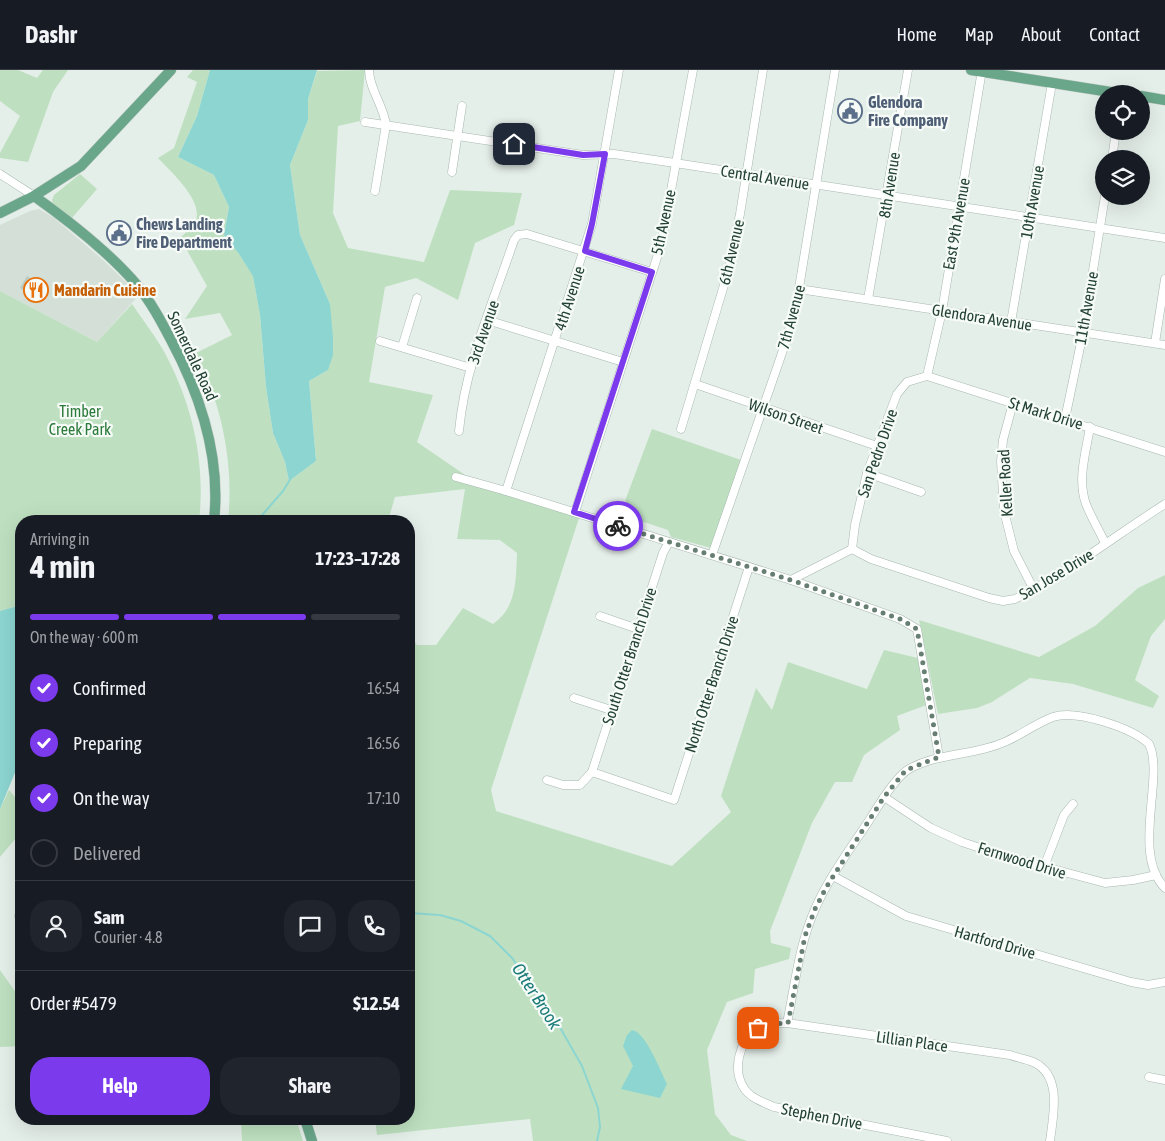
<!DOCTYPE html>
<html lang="en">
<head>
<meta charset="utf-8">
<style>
	body { margin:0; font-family:"Asap Condensed",sans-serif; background:#20242c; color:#f1f3f6; height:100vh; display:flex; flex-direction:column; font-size:19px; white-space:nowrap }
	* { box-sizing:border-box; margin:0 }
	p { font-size:16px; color:#9ea1a6 }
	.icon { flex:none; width:28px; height:28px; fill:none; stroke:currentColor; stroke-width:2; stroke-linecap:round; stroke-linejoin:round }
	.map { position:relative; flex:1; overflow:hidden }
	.details { position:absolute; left:15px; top:445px; width:400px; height:610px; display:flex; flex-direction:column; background:#171b24; border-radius:20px; box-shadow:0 5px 20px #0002 }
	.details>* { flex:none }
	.buttons { position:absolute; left:1095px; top:15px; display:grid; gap:10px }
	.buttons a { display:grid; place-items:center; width:55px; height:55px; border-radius:50%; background:#171b24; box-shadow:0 5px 20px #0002; font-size:25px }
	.pin { position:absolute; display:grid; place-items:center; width:42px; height:42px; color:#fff; margin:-21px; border-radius:10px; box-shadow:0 2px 8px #0006 }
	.courier { position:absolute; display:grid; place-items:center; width:50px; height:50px; margin:-25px; border:4px solid #7c3aed; border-radius:50%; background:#fff; color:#222; box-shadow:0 1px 6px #0007 }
	.overview em { font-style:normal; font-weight:700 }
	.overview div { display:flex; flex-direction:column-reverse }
	.overview { display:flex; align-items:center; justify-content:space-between; height:85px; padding:0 15px }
	h1 { font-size:32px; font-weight:700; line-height:38px }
	.bar { display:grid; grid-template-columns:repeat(4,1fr); gap:8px 5px; align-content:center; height:60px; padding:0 15px }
	.bar i { height:6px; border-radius:4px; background:#363941 }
	.bar .selected { background:#7c3aed }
	.bar p { grid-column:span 4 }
	.line { display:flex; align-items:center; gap:12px; padding:0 15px; border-top:1px solid #363941 }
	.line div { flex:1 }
	.round { display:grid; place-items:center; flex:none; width:52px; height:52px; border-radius:20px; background:#20242c }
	ol { padding:0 15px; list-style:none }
	li { display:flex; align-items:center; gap:15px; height:55px }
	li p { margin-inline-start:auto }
	li .icon { padding:5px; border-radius:50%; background:#7c3aed; color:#fff; stroke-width:4 }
	li:last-child { color:#9ea1a6 }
	li i { width:28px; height:28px; border:2px solid #363941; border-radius:50% }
	.button { display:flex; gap:10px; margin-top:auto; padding:10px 15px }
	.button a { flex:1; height:58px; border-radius:20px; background:#7c3aed; color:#fff; font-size:20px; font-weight:700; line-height:58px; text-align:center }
	.button a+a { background:#20242c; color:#f1f3f6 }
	header { display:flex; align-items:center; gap:30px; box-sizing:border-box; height:70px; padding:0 25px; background:#171b24; border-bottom:1px solid #363941 }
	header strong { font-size:24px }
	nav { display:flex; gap:28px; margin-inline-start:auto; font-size:18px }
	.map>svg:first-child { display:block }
</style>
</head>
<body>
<header>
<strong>Dashr</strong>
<nav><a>Home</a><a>Map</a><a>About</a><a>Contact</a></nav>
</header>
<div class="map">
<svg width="1165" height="1071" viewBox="0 0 1165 1071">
	<rect width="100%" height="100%" fill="#e5efe9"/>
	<polygon fill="#d3dfd7" points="39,139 54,148 103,190 129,215 138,226 97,272 0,221 0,155 30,141"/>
	<g fill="#bee0c0">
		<polygon points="0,0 18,0 37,8 43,0 68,0 53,22 28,92 0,88 0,83 20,46 0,31"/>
		<path d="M193 0H210L197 46 178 87 214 105 229 137 224 165 239 184 253 205 260 245 266 317 273 363 285 392 289 411 316 391 309 311 328 300 330 234 300 165 290 95 308 50V29L317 1 365 0 360 51 338 56 333 143 348 178 424 192 450 120 522 123 514 155 475 173 458 230 416 208 385 217 369 312 433 325 417 372 471 409 581 442 491 720 496 741 672 796 731 742 721 726 756 618 772 640 788 592 867 619 884 580 922 589 929 634 897 646 900 660 864 685 852 712H835L812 753 770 861 771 873 791 878 789 889 755 899 753 923 727 932 707 980 715 1044 731 1065 747 1071H533L530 1049 377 1065 375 1049H409V565L417 575H436L463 538 493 554C517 538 516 508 517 483L500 470 457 469 465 419 395 427 388 451H228C234 393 222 336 196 283L232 265 220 243 185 249 207 216 180 168C185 163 193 157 196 150 203 130 170 101 158 88L174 78 197 12 187 7Z"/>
		<polygon points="80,104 97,119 71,149 53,135 52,130 54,125"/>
		<path d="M0 221 97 272 132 234C142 249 153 263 162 278 192 331 206 392 199 451H21V535L0 541Z"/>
		<polygon points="652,359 741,390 711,478 671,467 668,460 626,446 630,435 625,431"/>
		<polygon points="1165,505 1165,549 1151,566 1135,610 1159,626 1153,638 1073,614 1030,608 992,632 977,638 938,644 919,550 1039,587 1095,556 1138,518"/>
		<polygon points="9,720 21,734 21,762 0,787 0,739"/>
		<polygon points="0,900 21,930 21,976 0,977"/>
		<polygon points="242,1049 296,1049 303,1071 242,1071 241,1051"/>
	</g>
	<g fill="#8cd5d1">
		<polygon points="210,0 317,0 308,29 308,50 290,95 300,165 330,234 333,268 333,285 328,300 309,311 316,391 289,411 285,392 273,363 266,317 260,245 253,206 239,184 224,165 229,137 214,105 178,87 197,46"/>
		<polygon points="21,535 21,688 0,739 0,541"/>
		<path d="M632 960C645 961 661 1002 667 1014L660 1028 621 1019 633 996 623 976 627 965Z"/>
	</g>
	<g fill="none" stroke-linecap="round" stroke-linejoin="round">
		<g stroke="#8cd5d1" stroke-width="2">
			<polyline points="257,451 283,421 291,408"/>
			<polyline points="18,537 21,531"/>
			<polyline points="409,843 440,845 461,851 490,866 513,889 529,917 550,942 562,961 582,996 598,1038 600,1057 597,1071"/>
		</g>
	</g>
	<polygon fill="#bacac1" points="27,206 46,218 38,230 20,218"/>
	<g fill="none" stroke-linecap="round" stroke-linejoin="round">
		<defs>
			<g id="minor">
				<path d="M369 0C369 19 384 36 386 55L375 121"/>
				<polyline points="365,52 583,85 614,84 675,93 1165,168"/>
				<polyline points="1112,89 1116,61"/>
				<polyline points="452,102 462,36"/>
				<polyline points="0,104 34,126"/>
				<polyline points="799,219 1165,275"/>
				<polyline points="868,229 908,0"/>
				<polyline points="487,250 623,292"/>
				<polyline points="1011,252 1052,13"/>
				<polyline points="380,271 471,298"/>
				<polyline points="1155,273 1165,209"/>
				<polyline points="402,277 417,228"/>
				<polyline points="927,306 942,241 982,0"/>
				<polyline points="927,306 1165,382"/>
				<polyline points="695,314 877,376"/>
				<polyline points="1013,333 1003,370 1001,391 1004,441 1014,481 1034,520"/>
				<polyline points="1065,349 1083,263 1105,126"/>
				<path d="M1090 357C1086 382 1077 409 1086 434 1091 447 1099 460 1105 473"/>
				<polyline points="681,359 727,205 740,144 763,0"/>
				<path d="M459 361C465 295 493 233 514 170L518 165 527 164 652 202"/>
				<polyline points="867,403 921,422"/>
				<polyline points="456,407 506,421 791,510 852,479"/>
				<polyline points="506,421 592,154 619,0"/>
				<polyline points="575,442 661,175 693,0"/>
				<path d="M852 479 871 489 989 528 1003 531 1015 529C1068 503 1115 466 1165 434"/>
				<polyline points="852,479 855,455 867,403 897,324 907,312 927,306"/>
				<polyline points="712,485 782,283 796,236 835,0"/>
				<polyline points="791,510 900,549 917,559 939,687"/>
				<polyline points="600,546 638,559"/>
				<polyline points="574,628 611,640"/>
				<polyline points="592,702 674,730 749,497"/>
				<polyline points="547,710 563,715 580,715 592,702 663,483 669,472"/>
				<polyline points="884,727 931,758 962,772 1001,785 1105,813 1133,810 1156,805"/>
				<polyline points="1044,797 1064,745 1073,734"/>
				<polyline points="833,806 906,846 1131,912 1148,915 1165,912"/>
				<polyline points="21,836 19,846 21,854"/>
				<path d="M787 953C795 915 799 875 815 839 829 807 851 778 870 749 878 736 896 706 909 699 940 682 975 686 1007 671 1022 664 1037 653 1053 647 1076 639 1132 658 1149 674 1165 706 1131 784 1165 818"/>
				<polyline points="1149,1007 1165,1010"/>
				<path d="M947 1071 774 1037C763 1032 750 1028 744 1018 732 1000 739 971 757 959 766 953 777 953 787 953L1010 985C1018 988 1026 989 1033 992 1063 1005 1053 1046 1050 1071"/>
			</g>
			<g id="major">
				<polyline points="971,0 1123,24"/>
				<polyline points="1141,26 1165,30"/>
				<path d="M34 126C69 151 109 182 137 215 151 232 161 251 171 270 201 326 221 387 214 451"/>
				<polyline points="0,143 34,126 81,96 171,0"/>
				<polyline points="305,1049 312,1071"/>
			</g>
		</defs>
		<use href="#minor" stroke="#a7b8af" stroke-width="9"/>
		<use href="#major" stroke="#c1cac6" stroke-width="11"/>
		<use href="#minor" stroke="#fff" stroke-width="8"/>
		<use href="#major" stroke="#69a68a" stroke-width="10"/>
	</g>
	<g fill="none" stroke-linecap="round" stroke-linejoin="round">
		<polyline stroke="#677f73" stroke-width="5" stroke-dasharray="0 9" points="618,456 791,510 900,549 917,559 939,687 906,700 884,727 827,816 815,839 805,866 788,953 771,954 758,958"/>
		<polyline stroke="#7c3aed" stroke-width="6" points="514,74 583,85 605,84 592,154 585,181 652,202 574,442 618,456"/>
	</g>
	<defs>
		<symbol id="civic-ring" viewBox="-11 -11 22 22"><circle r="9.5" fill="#f6fbf8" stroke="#5c6f8a" stroke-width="1.5"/><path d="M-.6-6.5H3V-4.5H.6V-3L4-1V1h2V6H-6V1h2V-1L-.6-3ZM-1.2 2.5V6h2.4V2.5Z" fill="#5c6f8a"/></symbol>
		<symbol id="restaurant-ring" viewBox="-11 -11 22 22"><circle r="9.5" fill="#f6fbf8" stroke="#e8710a" stroke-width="1.5"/><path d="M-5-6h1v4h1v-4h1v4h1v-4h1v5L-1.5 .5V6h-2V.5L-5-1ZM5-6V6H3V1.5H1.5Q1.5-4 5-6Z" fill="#e8710a"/></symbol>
	</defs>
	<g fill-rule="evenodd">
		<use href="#civic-ring" x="836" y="27" width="28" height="28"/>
		<use href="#civic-ring" x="105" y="149" width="28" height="28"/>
		<use href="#restaurant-ring" x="22" y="206" width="28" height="28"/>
	</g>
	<g text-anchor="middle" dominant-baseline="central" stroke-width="4.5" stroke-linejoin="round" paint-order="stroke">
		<g font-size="16" font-weight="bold" fill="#4e5e75" stroke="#f6fbf8" text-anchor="start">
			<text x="868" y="32">Glendora<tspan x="868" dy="18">Fire Company</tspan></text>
			<text x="136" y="154">Chews Landing<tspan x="136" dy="18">Fire Department</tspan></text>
		</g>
		<g font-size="16" fill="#234233" stroke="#f6fbf8">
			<text transform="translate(765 107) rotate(9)">Central Avenue</text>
			<text transform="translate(889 115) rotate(-81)">8th Avenue</text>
			<text transform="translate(1032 132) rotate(-80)">10th Avenue</text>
			<text transform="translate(663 152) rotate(-78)">5th Avenue</text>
			<text transform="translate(956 154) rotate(-80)">East 9th Avenue</text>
			<text transform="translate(731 182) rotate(-77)">6th Avenue</text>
			<text transform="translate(569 228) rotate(-72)">4th Avenue</text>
			<text transform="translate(1086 238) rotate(-80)">11th Avenue</text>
			<text transform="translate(791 247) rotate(-75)">7th Avenue</text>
			<text transform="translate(982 247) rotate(9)">Glendora Avenue</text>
			<text transform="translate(483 262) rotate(-71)">3rd Avenue</text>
			<text transform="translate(193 286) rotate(65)">Somerdale Road</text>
			<text transform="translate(1046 343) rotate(17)">St Mark Drive</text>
			<text transform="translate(786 346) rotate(19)">Wilson Street</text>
			<text transform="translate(877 383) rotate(-71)">San Pedro Drive</text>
			<text transform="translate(1005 413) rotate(-93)">Keller Road</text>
			<text transform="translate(1056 504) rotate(-31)">San Jose Drive</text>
			<text transform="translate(629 586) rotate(-72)">South Otter Branch Drive</text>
			<text transform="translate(711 614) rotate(-72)">North Otter Branch Drive</text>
			<text transform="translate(1022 790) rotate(17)">Fernwood Drive</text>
			<text transform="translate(995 872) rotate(16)">Hartford Drive</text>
			<text transform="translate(912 971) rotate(8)">Lillian Place</text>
			<text transform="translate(822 1046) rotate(11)">Stephen Drive</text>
		</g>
		<g font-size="16" font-weight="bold" fill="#c56008" stroke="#f6fbf8" text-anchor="start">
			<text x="54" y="220">Mandarin Cuisine</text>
		</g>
		<g font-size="16" fill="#2c7a3a" stroke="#f6fbf8">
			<text x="80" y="341">Timber<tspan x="80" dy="18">Creek Park</tspan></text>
		</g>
		<g font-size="18" font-style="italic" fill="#1a7b78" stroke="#f6fbf8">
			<text transform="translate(537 926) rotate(57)">Otter Brook</text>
		</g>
	</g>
</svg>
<div class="buttons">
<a><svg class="icon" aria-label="locate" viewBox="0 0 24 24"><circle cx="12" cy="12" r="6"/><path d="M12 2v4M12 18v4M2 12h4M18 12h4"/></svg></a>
<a><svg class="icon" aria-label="layers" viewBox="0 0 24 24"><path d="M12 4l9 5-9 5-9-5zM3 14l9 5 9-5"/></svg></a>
</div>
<div class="pin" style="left:758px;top:958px;background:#ea580c"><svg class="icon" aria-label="bag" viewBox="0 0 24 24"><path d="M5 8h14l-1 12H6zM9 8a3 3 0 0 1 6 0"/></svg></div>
<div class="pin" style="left:514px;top:74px;background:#1f2937"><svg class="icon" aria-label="home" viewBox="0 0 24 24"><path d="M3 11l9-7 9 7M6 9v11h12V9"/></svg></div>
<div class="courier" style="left:618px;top:456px"><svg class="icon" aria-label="bike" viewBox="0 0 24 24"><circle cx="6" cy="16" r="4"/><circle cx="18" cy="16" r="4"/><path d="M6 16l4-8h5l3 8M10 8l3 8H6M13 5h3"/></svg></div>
<section class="details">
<div class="overview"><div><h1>4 min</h1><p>Arriving in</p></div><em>17:23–17:28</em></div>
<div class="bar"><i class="selected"></i><i class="selected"></i><i class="selected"></i><i></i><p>On the way · 600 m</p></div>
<ol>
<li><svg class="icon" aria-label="check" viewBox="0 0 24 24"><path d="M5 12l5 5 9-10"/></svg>Confirmed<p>16:54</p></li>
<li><svg class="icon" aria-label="check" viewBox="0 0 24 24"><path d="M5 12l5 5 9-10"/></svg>Preparing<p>16:56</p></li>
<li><svg class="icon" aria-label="check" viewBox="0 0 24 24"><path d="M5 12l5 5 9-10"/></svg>On the way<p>17:10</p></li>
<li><i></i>Delivered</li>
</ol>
<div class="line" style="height:90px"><a class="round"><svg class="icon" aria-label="person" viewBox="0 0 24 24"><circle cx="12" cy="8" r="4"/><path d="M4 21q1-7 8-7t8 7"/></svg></a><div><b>Sam</b><p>Courier · 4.8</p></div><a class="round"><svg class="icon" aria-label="chat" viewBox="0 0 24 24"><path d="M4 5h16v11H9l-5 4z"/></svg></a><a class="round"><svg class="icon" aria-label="phone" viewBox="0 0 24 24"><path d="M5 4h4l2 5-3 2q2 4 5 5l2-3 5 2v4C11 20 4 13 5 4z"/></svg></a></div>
<div class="line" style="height:65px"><div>Order #5479</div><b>$12.54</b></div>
<div class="button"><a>Help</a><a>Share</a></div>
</section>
</div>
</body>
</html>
